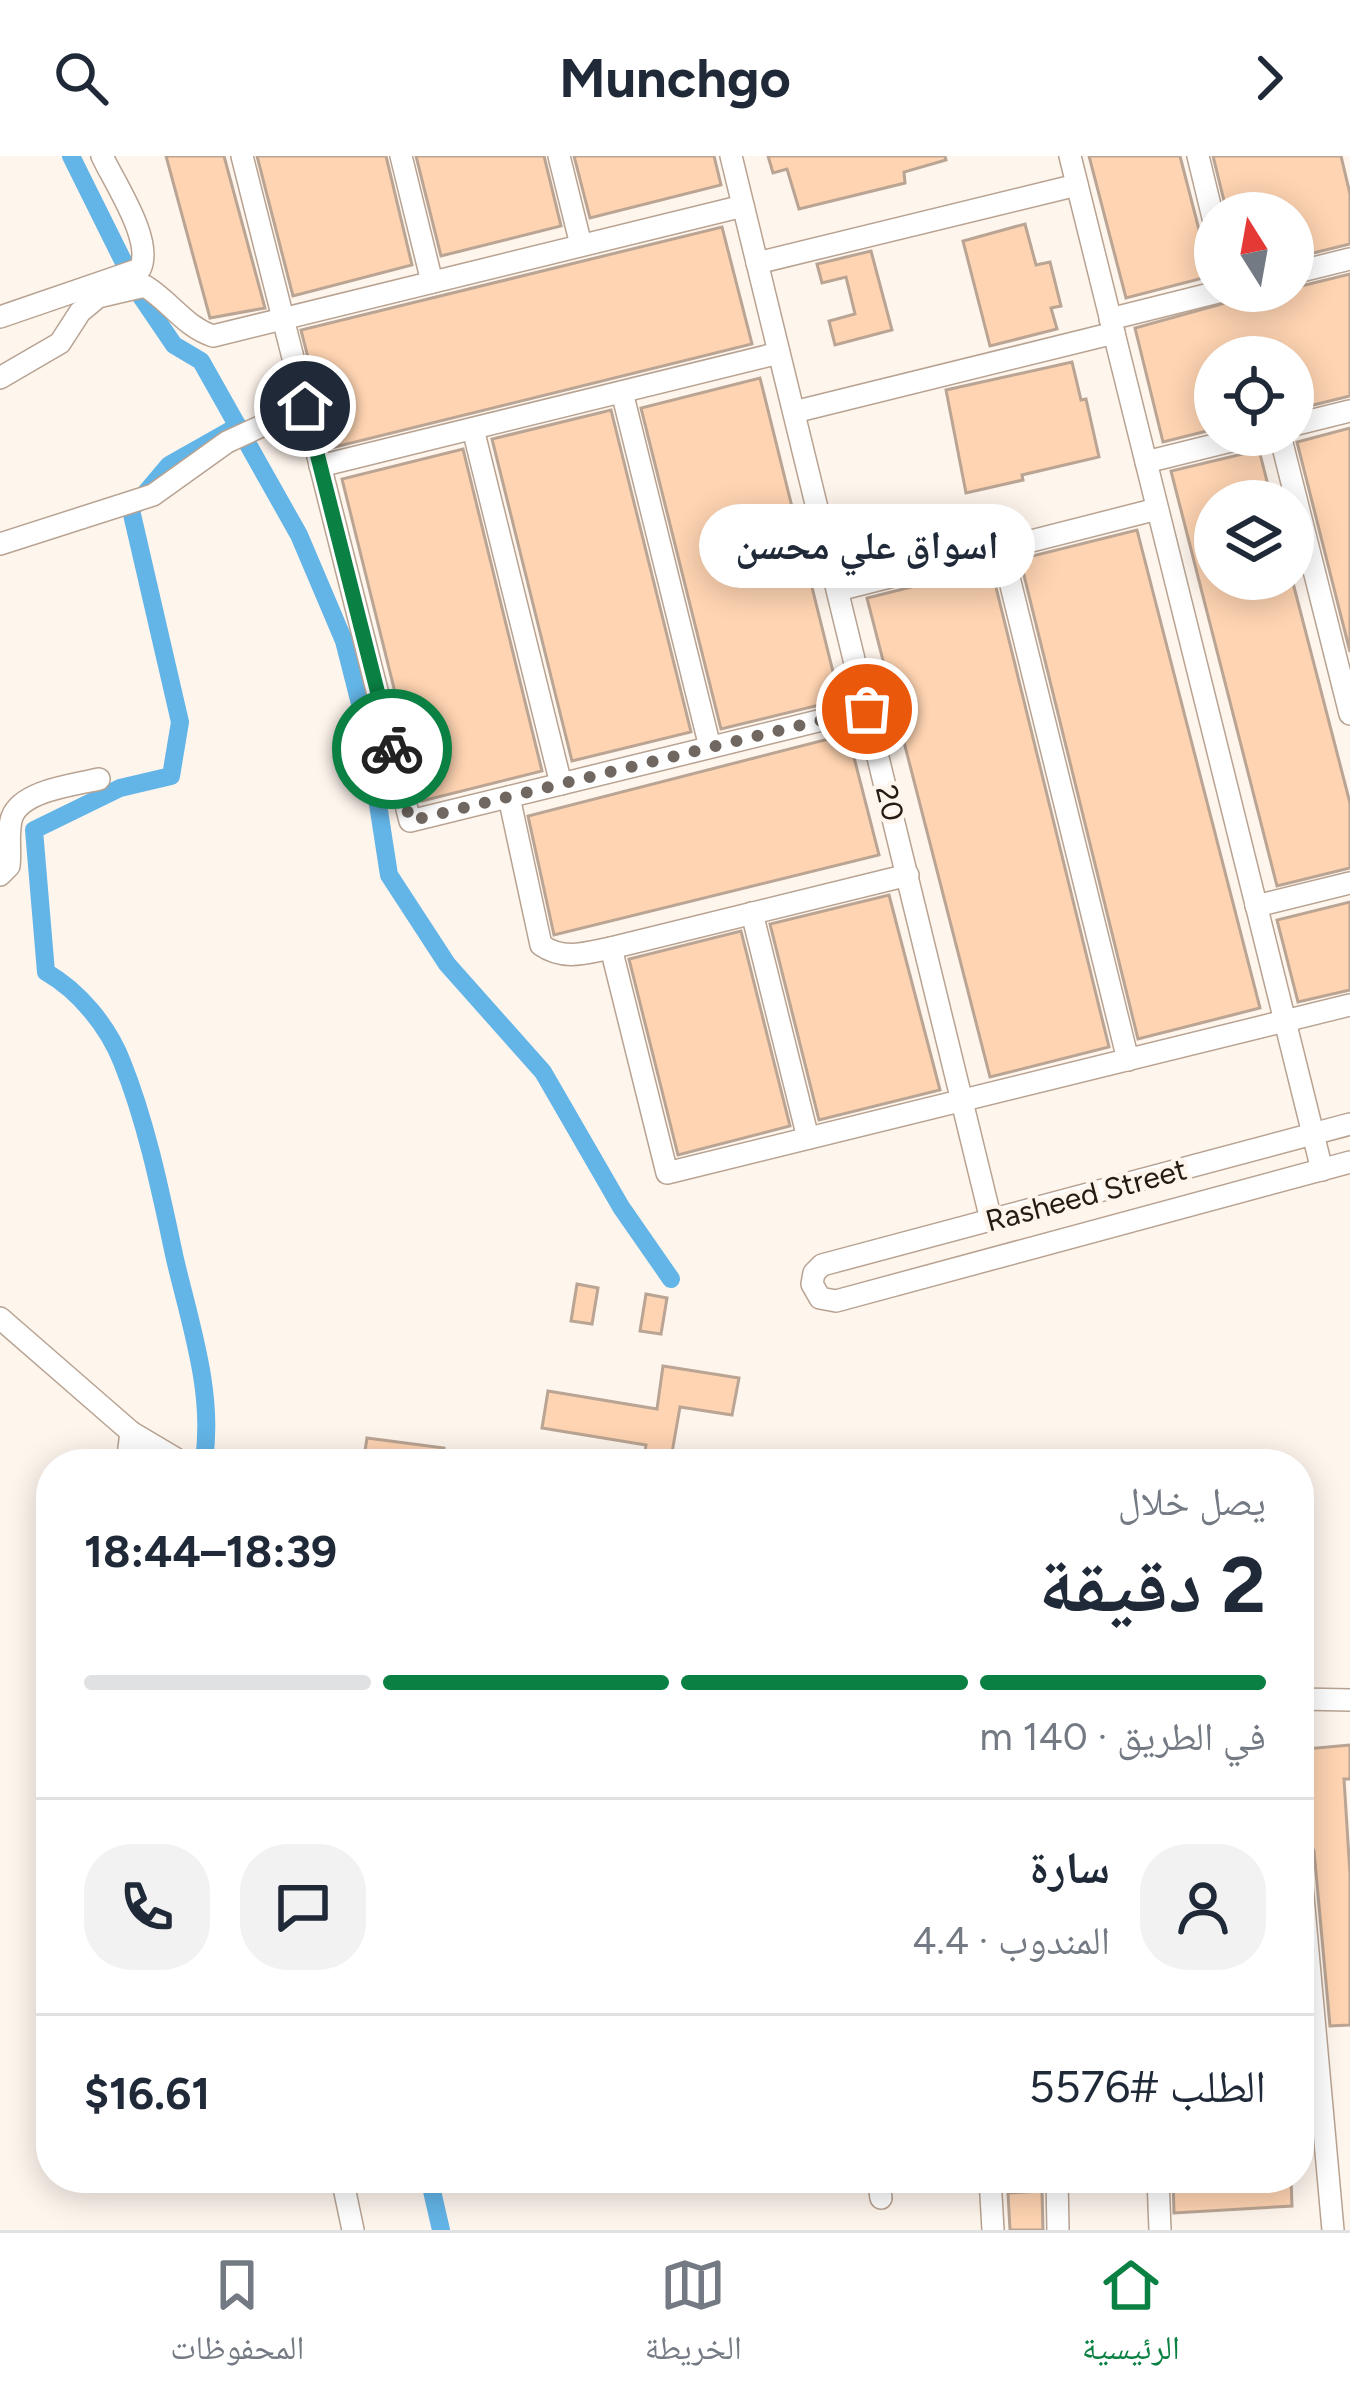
<!DOCTYPE html>
<html lang="ar">
<head>
<meta charset="utf-8">
<style>
	body { margin:0; font-family:Figtree,"Noto Naskh Arabic",sans-serif; background:#f2f2f3; color:#1f2937; direction:rtl; height:100vh; display:flex; flex-direction:column; font-size:45px; white-space:nowrap }
	* { box-sizing:border-box; margin:0 }
	p { font-size:39px; color:#747a83 }
	.icon { flex:none; width:66px; height:66px; fill:none; stroke:currentColor; stroke-width:2; stroke-linecap:round; stroke-linejoin:round }
	.map { position:relative; flex:1; overflow:hidden; direction:ltr }
	.panel { position:absolute; left:36px; top:1293px; width:1278px; height:744px; display:flex; flex-direction:column; background:#fff; border-radius:48px; box-shadow:0 6px 30px #0003; direction:rtl }
	.panel>* { flex:none }
	.needle { width:78px; rotate:349deg }
	.tools { position:absolute; left:1194px; top:36px; display:grid; gap:24px }
	.tools a { display:grid; place-items:center; width:120px; height:120px; border-radius:50%; background:#fff; box-shadow:0 6px 30px #0003; font-size:60px }
	.pin { position:absolute; display:grid; place-items:center; width:102px; height:102px; color:#fff; margin:-51px; border:6px solid #fff; border-radius:50%; box-shadow:0 3px 12px #0007 }
	.courier { position:absolute; display:grid; place-items:center; width:120px; height:120px; margin:-60px; border:9px solid #0b8043; border-radius:50%; background:#fff; color:#222; box-shadow:0 3px 15px #0007 }
	.bubble { position:absolute; height:84px; border-radius:42px; background:#fff; box-shadow:0 6px 30px #0003; font-size:39px; font-weight:700; line-height:84px; text-align:center; direction:rtl }
	.head em { font-style:normal; font-weight:700 }
	.head div { display:flex; flex-direction:column-reverse }
	.head { display:flex; align-items:center; justify-content:space-between; height:204px; padding:0 48px }
	h1 { font-size:78px; font-weight:700; line-height:90px }
	.bar { display:grid; grid-template-columns:repeat(4,1fr); gap:18px 12px; align-content:center; height:144px; padding:0 48px }
	.bar i { height:15px; border-radius:9px; background:#e0e1e3 }
	.bar .active { background:#0b8043 }
	.bar p { grid-column:span 4 }
	.line { display:flex; align-items:center; gap:30px; padding:0 48px; border-top:3px solid #e0e1e3 }
	.line div { flex:1 }
	.round { display:grid; place-items:center; flex:none; width:126px; height:126px; border-radius:48px; background:#f2f2f3 }
	header { display:flex; justify-content:space-between; align-items:center; height:156px; padding:0 48px; background:#fff; font-size:54px; font-weight:700 }
	.tabs { display:flex; justify-content:space-around; align-items:center; height:168px; border-top:3px solid #e0e1e3; background:#fff; font-size:33px; color:#747a83 }
	.tabs a { display:grid; justify-items:center; gap:6px }
	.tabs .active { color:#0b8043 }
	.map>svg:first-child { display:block }
</style>
</head>
<body>
<header><svg class="icon" aria-label="forward" viewBox="0 0 24 24"><path d="M9 5l7 7-7 7"/></svg>Munchgo<svg class="icon" aria-label="search" viewBox="0 0 24 24"><circle cx="10" cy="10" r="6"/><path d="M15 15l6 6"/></svg></header>
<div class="map">
<svg width="1350" height="2074" viewBox="0 0 1350 2074">
	<rect width="100%" height="100%" fill="#fef5ed"/>
	<g fill="none" stroke-linecap="round" stroke-linejoin="round">
		<g stroke="#63b4e7" stroke-width="18">
			<polyline points="71,0 140,139 174,189 201,205 299,379 344,485 366,571 389,719 447,808 543,916 621,1051 671,1123"/>
			<path d="M204 1303C214 1237 190 1167 175 1103 161 1038 147 968 122 906 108 870 79 835 46 816L34 674 120 632 171 620 180 566 131 354 169 309 238 270"/>
			<polyline points="429,2022 441,2074"/>
		</g>
	</g>
	<g fill="#fed4b2" stroke="#baa493" stroke-width="3">
		<polygon points="166,0 224,0 265,152 210,162"/>
		<polygon points="257,0 386,0 412,109 293,140"/>
		<polygon points="416,0 544,0 561,70 441,100"/>
		<polygon points="574,0 714,0 721,29 590,62"/>
		<polygon points="768,0 945,0 946,4 904,16 905,27 799,53 787,13 773,17"/>
		<polygon points="1089,0 1180,0 1211,120 1126,142"/>
		<polygon points="1213,0 1341,0 1350,38 1350,88 1293,102 1293,57 1227,57"/>
		<polygon points="1025,68 1036,109 1050,106 1061,150 1051,152 1057,173 990,190 963,85"/>
		<polygon points="722,71 752,188 331,292 301,174"/>
		<polygon points="871,95 892,174 835,189 829,165 855,158 846,121 822,127 817,108"/>
		<polygon points="1350,118 1350,240 1293,254 1293,201 1215,201 1215,273 1163,286 1135,172 1268,135 1293,135 1293,132"/>
		<polygon points="1072,206 1081,244 1086,243 1099,301 1022,319 1023,324 966,337 946,234"/>
		<polygon points="760,222 840,544 721,573 641,252"/>
		<polygon points="611,254 691,576 572,605 492,283"/>
		<polygon points="1350,272 1350,496 1297,286"/>
		<polygon points="463,293 542,615 422,645 342,323"/>
		<polygon points="1259,294 1272,345 1215,345 1215,423 1292,423 1350,647 1350,712 1277,730 1171,315"/>
		<polygon points="1137,374 1260,852 1138,883 1020,403"/>
		<polygon points="991,411 1109,891 990,921 867,442"/>
		<polygon points="848,578 879,699 554,779 528,660"/>
		<polygon points="889,739 940,934 819,964 770,768"/>
		<polygon points="1350,746 1350,834 1298,846 1277,764"/>
		<polygon points="741,775 790,970 678,999 629,803"/>
		<polygon points="577,1128 598,1132 592,1168 571,1165"/>
		<polygon points="646,1138 667,1142 661,1178 640,1175"/>
		<polygon points="663,1210 739,1222 732,1259 680,1251 670,1308 643,1308 646,1289 542,1272 548,1235 657,1253"/>
		<polygon points="367,1282 444,1292 442,1308 363,1308"/>
		<polygon points="1350,1589 1350,1623 1344,1623 1350,1718 1350,1869 1330,1870 1314,1695 1310,1686 1305,1593"/>
		<polygon points="1173,2022 1291,2022 1292,2050 1174,2057"/>
		<polygon points="1042,2035 1043,2074 1010,2074 1008,2037"/>
	</g>
	<g fill="none" stroke-linecap="round" stroke-linejoin="round">
		<defs>
			<g id="minor">
				<polyline points="242,0 410,665 867,553"/>
				<polyline points="401,0 432,126"/>
				<polyline points="559,0 581,89"/>
				<polyline points="731,0 991,1064"/>
				<polyline points="1070,0 1322,1014"/>
				<polyline points="1198,0 1215,70"/>
				<polyline points="757,107 1077,29"/>
				<polyline points="1293,117 1350,103"/>
				<path d="M0 161 140 113C154 85 115 28 102 0"/>
				<polyline points="1110,163 1222,135"/>
				<path d="M0 222 60 187 80 156 98 141 145 130C171 146 184 170 213 180L743 50"/>
				<polyline points="622,236 710,591"/>
				<polyline points="794,256 1114,177"/>
				<polyline points="1293,269 1350,255"/>
				<polyline points="473,273 561,628"/>
				<polyline points="1280,279 1350,558"/>
				<polyline points="1146,306 1255,279"/>
				<polyline points="320,310 779,197"/>
				<polyline points="0,388 153,339 227,286 305,250"/>
				<polyline points="1002,393 1128,904"/>
				<polyline points="838,434 1157,353"/>
				<path d="M509 641 541 789C564 805 586 797 611 792L908 719"/>
				<path d="M0 719 9 710C11 695 7 675 12 661 22 634 75 629 99 623"/>
				<polyline points="1256,750 1350,727"/>
				<polyline points="752,757 808,982"/>
				<polyline points="611,792 667,1017 1350,849"/>
				<polyline points="1350,968 822,1109 814,1117 812,1128 820,1142 836,1145 1350,1006"/>
				<polyline points="0,1162 131,1276 185,1308"/>
				<polyline points="127,1308 131,1276"/>
				<polyline points="1299,1543 1350,1544"/>
				<polyline points="1299,1696 1333,2074"/>
				<polyline points="342,2022 353,2074"/>
				<polyline points="878,2022 881,2042"/>
				<polyline points="990,2022 993,2074"/>
				<polyline points="1057,2022 1058,2074"/>
				<polyline points="1158,2022 1160,2074"/>
			</g>
		</defs>
		<use href="#minor" stroke="#b8a392" stroke-width="24"/>
		<use href="#minor" stroke="#fff" stroke-width="21"/>
	</g>
	<g fill="none" stroke-linecap="round" stroke-linejoin="round">
		<polyline stroke="#706760" stroke-width="12" stroke-dasharray="0 21.6" points="392,593 410,665 867,553"/>
		<polyline stroke="#0b8043" stroke-width="15" points="305,250 392,593"/>
	</g>
	<g text-anchor="middle" dominant-baseline="central" stroke-width="9" stroke-linejoin="round" paint-order="stroke">
		<g font-size="30" fill="#231b14" stroke="#fef5ed">
			<text transform="translate(890 647) rotate(76)">20</text>
			<text transform="translate(1086 1039) rotate(-15)">Rasheed Street</text>
		</g>
	</g>
</svg>
<div class="tools">
<a><svg class="needle" viewBox="-14 -14 28 28"><path d="M0-13l5 13h-10z" fill="#e53935"/><path d="M0 13l5-13h-10z" fill="#747a83"/></svg></a>
<a><svg class="icon" aria-label="locate" viewBox="0 0 24 24"><circle cx="12" cy="12" r="6"/><path d="M12 2v4M12 18v4M2 12h4M18 12h4"/></svg></a>
<a><svg class="icon" aria-label="layers" viewBox="0 0 24 24"><path d="M12 4l9 5-9 5-9-5zM3 14l9 5 9-5"/></svg></a>
</div>
<div class="pin" style="left:867px;top:553px;background:#ea580c"><svg class="icon" aria-label="bag" viewBox="0 0 24 24"><path d="M5 8h14l-1 12H6zM9 8a3 3 0 0 1 6 0"/></svg></div>
<div class="pin" style="left:305px;top:250px;background:#1f2937"><svg class="icon" aria-label="home" viewBox="0 0 24 24"><path d="M3 11l9-7 9 7M6 9v11h12V9"/></svg></div>
<div class="courier" style="left:392px;top:593px"><svg class="icon" aria-label="bike" viewBox="0 0 24 24"><circle cx="6" cy="16" r="4"/><circle cx="18" cy="16" r="4"/><path d="M6 16l4-8h5l3 8M10 8l3 8H6M13 5h3"/></svg></div>
<div class="bubble" style="left:699px;top:348px;width:336px">اسواق علي محسن</div>
<section class="panel">
<div class="head"><div><h1>2 دقيقة</h1><p>يصل خلال</p></div><em>18:39–18:44</em></div>
<div class="bar"><i class="active"></i><i class="active"></i><i class="active"></i><i></i><p>في الطريق · 140 m</p></div>
<div class="line" style="height:216px"><a class="round"><svg class="icon" aria-label="person" viewBox="0 0 24 24"><circle cx="12" cy="8" r="4"/><path d="M4 21q1-7 8-7t8 7"/></svg></a><div><b>سارة</b><p>المندوب · 4.4</p></div><a class="round"><svg class="icon" aria-label="chat" viewBox="0 0 24 24"><path d="M4 5h16v11H9l-5 4z"/></svg></a><a class="round"><svg class="icon" aria-label="phone" viewBox="0 0 24 24"><path d="M5 4h4l2 5-3 2q2 4 5 5l2-3 5 2v4C11 20 4 13 5 4z"/></svg></a></div>
<div class="line" style="height:156px"><div>الطلب #5576</div><b>$16.61</b></div>
</section>
</div>
<nav class="tabs">
<a class="active"><svg class="icon" aria-label="home" viewBox="0 0 24 24"><path d="M3 11l9-7 9 7M6 9v11h12V9"/></svg>الرئيسية</a>
<a><svg class="icon" aria-label="map" viewBox="0 0 24 24"><path d="M3 6l6-2 6 2 6-2v14l-6 2-6-2-6 2zM9 4v14M15 6v14"/></svg>الخريطة</a>
<a><svg class="icon" aria-label="saved" viewBox="0 0 24 24"><path d="M7 4h10v16l-5-4-5 4z"/></svg>المحفوظات</a>
</nav>
</body>
</html>
